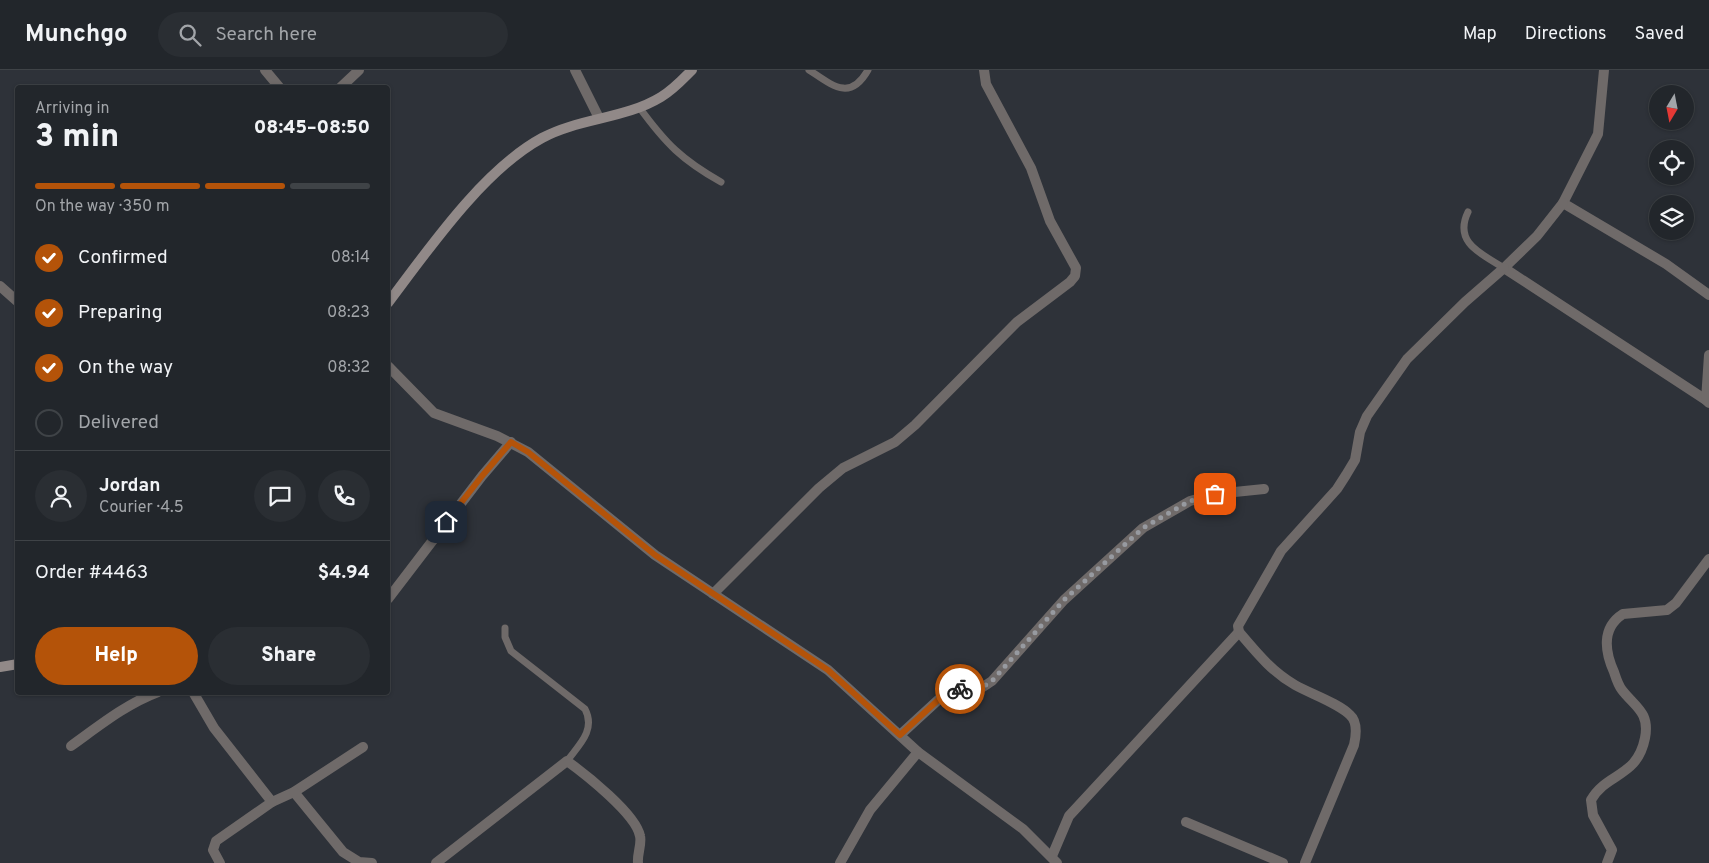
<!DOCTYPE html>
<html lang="en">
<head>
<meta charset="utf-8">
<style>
	body { margin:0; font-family:Overpass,sans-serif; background:#2a2e33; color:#f1f3f6; height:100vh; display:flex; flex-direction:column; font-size:19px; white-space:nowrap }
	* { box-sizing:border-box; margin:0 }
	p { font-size:16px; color:#a2a5a9 }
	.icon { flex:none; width:28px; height:28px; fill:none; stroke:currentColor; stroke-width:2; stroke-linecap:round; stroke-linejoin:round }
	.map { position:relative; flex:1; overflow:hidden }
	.side { position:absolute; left:15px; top:15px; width:375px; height:610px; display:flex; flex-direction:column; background:#22262b; border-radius:5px; box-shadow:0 1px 4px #0004,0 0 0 1px #3f4347 }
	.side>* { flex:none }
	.needle { width:32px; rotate:190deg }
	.buttons { position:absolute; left:1649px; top:15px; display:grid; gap:10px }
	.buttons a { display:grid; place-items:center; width:45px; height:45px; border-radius:50%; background:#22262b; box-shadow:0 1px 4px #0004,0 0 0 1px #3f4347; font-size:25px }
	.pin { position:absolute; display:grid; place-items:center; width:42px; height:42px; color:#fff; margin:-21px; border-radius:10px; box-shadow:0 2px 8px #0006 }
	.courier { position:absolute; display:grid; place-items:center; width:50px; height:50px; margin:-25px; border:4px solid #b45309; border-radius:50%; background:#fff; color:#222; box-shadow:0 1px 6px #0007 }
	.summary em { font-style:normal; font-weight:800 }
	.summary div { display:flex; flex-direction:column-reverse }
	.summary { display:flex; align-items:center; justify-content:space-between; height:85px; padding:0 20px }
	h1 { font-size:32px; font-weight:800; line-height:38px }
	.bar { display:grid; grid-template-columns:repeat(4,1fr); gap:8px 5px; align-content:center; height:60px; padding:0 20px }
	.bar i { height:6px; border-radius:4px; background:#3f4347 }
	.bar .selected { background:#b45309 }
	.bar p { grid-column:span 4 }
	.line { display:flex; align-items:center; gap:12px; padding:0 20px; border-top:1px solid #3f4347 }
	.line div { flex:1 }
	.round { display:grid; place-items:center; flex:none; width:52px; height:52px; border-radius:26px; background:#2a2e33 }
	ol { padding:0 20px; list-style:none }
	li { display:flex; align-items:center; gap:15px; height:55px }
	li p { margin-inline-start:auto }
	li .icon { padding:5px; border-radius:50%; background:#b45309; color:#fff; stroke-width:4 }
	li:last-child { color:#a2a5a9 }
	li i { width:28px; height:28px; border:2px solid #3f4347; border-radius:50% }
	.cta { display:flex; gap:10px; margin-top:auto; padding:10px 20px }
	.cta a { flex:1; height:58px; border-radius:30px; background:#b45309; color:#fff; font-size:20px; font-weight:800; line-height:58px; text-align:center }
	.cta a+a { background:#2a2e33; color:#f1f3f6 }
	header { display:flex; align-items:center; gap:30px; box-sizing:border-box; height:70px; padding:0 25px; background:#22262b; border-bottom:1px solid #3f4347 }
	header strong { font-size:24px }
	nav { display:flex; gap:28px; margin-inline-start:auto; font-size:18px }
	.search { width:350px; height:45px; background:#2a2e33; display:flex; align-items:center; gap:12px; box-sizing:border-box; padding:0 18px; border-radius:28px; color:#a2a5a9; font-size:19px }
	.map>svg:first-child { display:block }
</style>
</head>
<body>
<header>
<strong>Munchgo</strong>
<div class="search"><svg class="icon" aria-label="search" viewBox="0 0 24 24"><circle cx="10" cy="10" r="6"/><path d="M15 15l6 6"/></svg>Search here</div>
<nav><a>Map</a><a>Directions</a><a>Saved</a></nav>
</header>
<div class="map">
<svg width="1709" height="793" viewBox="0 0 1709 793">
	<rect width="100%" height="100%" fill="#2e3239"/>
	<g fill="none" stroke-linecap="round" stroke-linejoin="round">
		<g stroke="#6f6a69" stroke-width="7">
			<path d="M809 0C832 15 850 32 868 0"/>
			<path d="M639 37C666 74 682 90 721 112"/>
			<path d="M1468 142C1453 173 1482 184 1504 198"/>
			<path d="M505 558V567L511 581 585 639C596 660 579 675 567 691"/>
		</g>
		<g stroke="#6f6a69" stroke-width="10">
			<polyline points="265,0 280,18"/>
			<polyline points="575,0 599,48"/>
			<polyline points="1604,0 1598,64 1563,133 1666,194 1709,225"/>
			<polyline points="340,18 359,0"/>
			<polyline points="1563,133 1537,166 1504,198 1706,330"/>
			<polyline points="0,216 18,232"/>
			<polyline points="1709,285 1706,330 1709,333"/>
			<polyline points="388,296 434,343 497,366 528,382 655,485 828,600 918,682 1023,759 1057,793"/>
			<polyline points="713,524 819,418 843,398 895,372 915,355 1017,252 1070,212 1075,206 1076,198 1050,151 1031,98 986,14 984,0"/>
			<polyline points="388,529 482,406 511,372"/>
			<polyline points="193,622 214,658 272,732 294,722 363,677"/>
			<path d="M900 665 949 620C957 618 961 621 969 621 978 622 985 615 992 611L1064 530 1143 458 1190 431 1215 424 1264 419"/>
			<path d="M71 676C99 656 126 634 158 622"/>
			<polyline points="294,722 343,782 359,792 372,793"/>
			<polyline points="1186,752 1283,793"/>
			<polyline points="1052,786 1069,746 1239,562"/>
			<polyline points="220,793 213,780 216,771 272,732"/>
			<path d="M436 793 567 691C585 704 636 744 640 766 642 774 637 784 638 793"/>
			<polyline points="840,793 870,740 918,682"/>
			<path d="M1305 793 1354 675C1356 666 1358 652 1350 645 1338 633 1311 624 1295 615 1272 602 1256 582 1239 562L1238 556 1281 481 1337 419 1346 405 1355 390 1360 362 1367 346 1407 289 1465 232 1504 198"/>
			<path d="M1607 793 1612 780 1593 745 1591 730C1607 702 1637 708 1645 668 1650 642 1635 637 1622 620 1618 615 1616 608 1614 602 1605 582 1601 558 1623 544L1667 540 1676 533 1709 489"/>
		</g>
		<g stroke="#918988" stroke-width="10">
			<path d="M388 233C428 180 483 100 542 68 579 48 625 49 661 27 673 20 682 10 692 0"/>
			<polyline points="0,597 18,594"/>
		</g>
	</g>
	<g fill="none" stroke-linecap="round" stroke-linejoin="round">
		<path stroke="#979aa0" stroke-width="5" stroke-dasharray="0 9" d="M960 619C973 623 981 618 992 611L1064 530 1143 458 1190 431 1215 424"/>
		<polyline stroke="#b45309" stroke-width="6" points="446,452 482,406 511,372 528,382 655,485 828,600 900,665 949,620 960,619"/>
	</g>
</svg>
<div class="buttons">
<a><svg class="needle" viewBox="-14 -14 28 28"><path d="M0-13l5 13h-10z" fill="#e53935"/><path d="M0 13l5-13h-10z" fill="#a2a5a9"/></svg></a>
<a><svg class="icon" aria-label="locate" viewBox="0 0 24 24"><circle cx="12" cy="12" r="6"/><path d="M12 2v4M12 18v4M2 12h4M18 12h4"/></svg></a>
<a><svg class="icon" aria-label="layers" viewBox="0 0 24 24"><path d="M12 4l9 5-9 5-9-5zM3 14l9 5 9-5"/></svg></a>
</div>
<div class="pin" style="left:1215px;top:424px;background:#ea580c"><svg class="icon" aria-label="bag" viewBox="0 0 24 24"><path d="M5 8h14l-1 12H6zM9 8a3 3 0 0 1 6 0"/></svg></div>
<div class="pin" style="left:446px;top:452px;background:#1f2937"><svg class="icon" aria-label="home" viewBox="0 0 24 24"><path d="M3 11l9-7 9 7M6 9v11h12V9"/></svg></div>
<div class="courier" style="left:960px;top:619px"><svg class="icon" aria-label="bike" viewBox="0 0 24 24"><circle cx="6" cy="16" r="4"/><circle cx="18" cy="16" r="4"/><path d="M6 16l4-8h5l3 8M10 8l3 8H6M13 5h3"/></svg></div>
<section class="side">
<div class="summary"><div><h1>3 min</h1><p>Arriving in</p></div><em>08:45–08:50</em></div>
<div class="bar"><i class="selected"></i><i class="selected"></i><i class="selected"></i><i></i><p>On the way · 350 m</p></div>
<ol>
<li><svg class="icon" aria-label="check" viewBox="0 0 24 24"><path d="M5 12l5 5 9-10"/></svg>Confirmed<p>08:14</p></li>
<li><svg class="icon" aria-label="check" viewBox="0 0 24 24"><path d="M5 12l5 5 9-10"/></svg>Preparing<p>08:23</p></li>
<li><svg class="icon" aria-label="check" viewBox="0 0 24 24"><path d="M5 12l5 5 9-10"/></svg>On the way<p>08:32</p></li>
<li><i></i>Delivered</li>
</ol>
<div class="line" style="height:90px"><a class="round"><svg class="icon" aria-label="person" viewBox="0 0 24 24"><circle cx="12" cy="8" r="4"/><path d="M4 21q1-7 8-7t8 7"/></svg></a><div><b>Jordan</b><p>Courier · 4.5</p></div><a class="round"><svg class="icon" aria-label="chat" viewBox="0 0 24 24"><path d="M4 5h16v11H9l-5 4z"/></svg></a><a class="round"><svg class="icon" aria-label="phone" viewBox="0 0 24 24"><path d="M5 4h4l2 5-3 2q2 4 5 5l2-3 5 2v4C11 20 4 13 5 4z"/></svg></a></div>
<div class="line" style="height:65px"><div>Order #4463</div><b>$4.94</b></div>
<div class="cta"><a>Help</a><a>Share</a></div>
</section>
</div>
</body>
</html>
